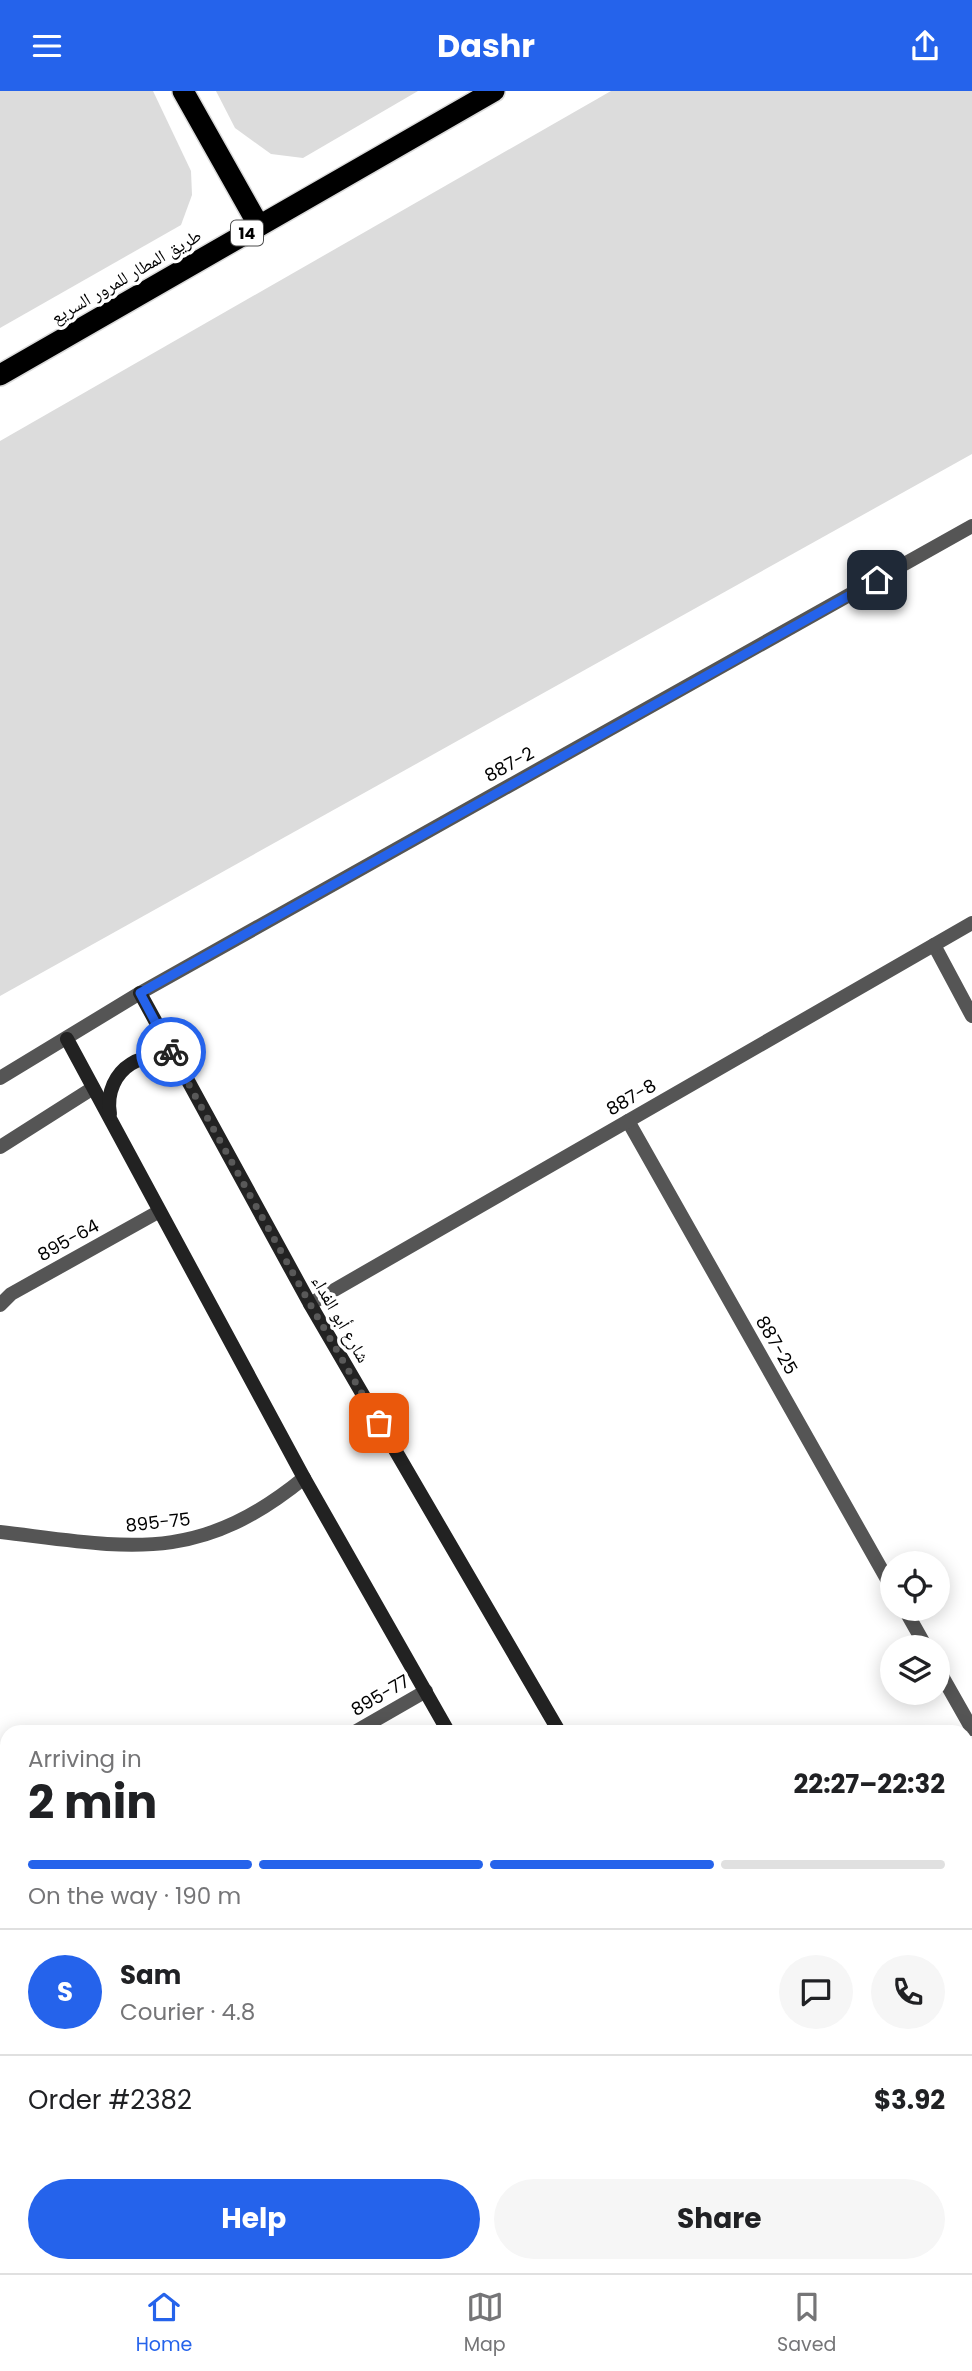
<!DOCTYPE html>
<html lang="en">
<head>
<meta charset="utf-8">
<style>
	body { margin:0; font-family:Poppins,"Noto Naskh Arabic",sans-serif; background:#f6f6f6; color:#202124; height:100vh; display:flex; flex-direction:column; font-size:26px; white-space:nowrap }
	* { box-sizing:border-box; margin:0 }
	p { font-size:23px; color:#757577 }
	.icon { flex:none; width:38px; height:38px; fill:none; stroke:currentColor; stroke-width:2; stroke-linecap:round; stroke-linejoin:round }
	.map { position:relative; flex:1; overflow:hidden }
	.panel { position:absolute; left:0px; top:1634px; width:973px; height:548px; display:flex; flex-direction:column; background:#fff; border-radius:21px 21px 0 0; box-shadow:0 4px 18px #0003 }
	.panel>* { flex:none }
	.controls { position:absolute; left:880px; top:1460px; display:grid; gap:14px }
	.controls a { display:grid; place-items:center; width:70px; height:70px; border-radius:50%; background:#fff; box-shadow:0 4px 18px #0003; font-size:35px }
	.pin { position:absolute; display:grid; place-items:center; width:60px; height:60px; color:#fff; margin:-30px; border-radius:14px; box-shadow:0 4px 10px #0006 }
	.courier { position:absolute; display:grid; place-items:center; width:70px; height:70px; margin:-35px; border:5px solid #2563eb; border-radius:50%; background:#fff; color:#222; box-shadow:0 2px 9px #0007 }
	.overview em { font-style:normal; font-weight:700 }
	.overview div { display:flex; flex-direction:column-reverse }
	.overview { display:flex; align-items:center; justify-content:space-between; height:119px; padding:0 28px }
	h1 { font-size:46px; font-weight:700; line-height:52px }
	.bar { display:grid; grid-template-columns:repeat(4,1fr); gap:10px 7px; align-content:center; height:84px; padding:0 28px }
	.bar i { height:9px; border-radius:5px; background:#e0e0e0 }
	.bar .selected { background:#2563eb }
	.bar p { grid-column:span 4 }
	.line { display:flex; align-items:center; gap:18px; padding:0 28px; border-top:2px solid #e0e0e0 }
	.line div { flex:1 }
	.round { display:grid; place-items:center; flex:none; width:74px; height:74px; border-radius:37px; background:#f6f6f6 }
	.button { display:flex; gap:14px; margin-top:auto; padding:14px 28px }
	.button a { flex:1; height:80px; border-radius:42px; background:#2563eb; color:#fff; font-size:28px; font-weight:700; line-height:80px; text-align:center }
	.button a+a { background:#f6f6f6; color:#202124 }
	header { display:flex; justify-content:space-between; align-items:center; height:91px; padding:0 28px; background:#2563eb; color:#fff; font-size:32px; font-weight:700 }
	.dock { display:flex; justify-content:space-around; align-items:center; height:98px; border-top:2px solid #e0e0e0; background:#fff; font-size:19px; color:#757577 }
	.dock a { display:grid; justify-items:center; gap:4px }
	.dock .selected { color:#2563eb }
	.map>svg:first-child { display:block }
</style>
</head>
<body>
<header><svg class="icon" aria-label="menu" viewBox="0 0 24 24"><path d="M4 6h16M4 12h16M4 18h16"/></svg>Dashr<svg class="icon" aria-label="share" viewBox="0 0 24 24"><path d="M12 15V3M7 8l5-5 5 5M5 13v7h14v-7"/></svg></header>
<div class="map">
<svg width="972" height="2182" viewBox="0 0 972 2182">
	<rect width="100%" height="100%" fill="#fff"/>
	<g fill="#dcdcdc">
		<polygon points="0,0 153,0 191,80 192,104 181,134 0,237"/>
		<polygon points="216,0 418,0 303,67 271,63 235,37"/>
		<polygon points="611,0 972,0 972,363 0,905 0,350"/>
	</g>
	<g fill="none" stroke-linecap="round" stroke-linejoin="round">
		<defs>
			<g id="motorway">
				<polyline points="183,0 259,135"/>
				<polyline points="0,284 494,0"/>
			</g>
		</defs>
		<use href="#motorway" stroke="#dbdbdb" stroke-width="24"/>
		<g stroke="#555" stroke-width="14">
			<polyline points="934,854 972,925"/>
			<polyline points="628,1030 892,1497"/>
			<polyline points="0,1056 93,997"/>
			<polyline points="310,1213 972,832"/>
			<polyline points="0,1214 11,1203 158,1121"/>
			<path d="M0 1441C127 1456 196 1475 304 1387"/>
			<polyline points="904,1517 926,1556"/>
			<polyline points="938,1578 972,1638"/>
			<polyline points="353,1642 426,1600"/>
			<polyline points="0,1682 7,1683"/>
			<polyline points="966,1704 972,1701"/>
			<polyline points="0,1921 7,1922"/>
			<polyline points="966,2091 972,2088"/>
			<polyline points="514,2175 518,2182"/>
			<polyline points="159,2182 159,2175"/>
		</g>
		<polyline stroke="#555" stroke-width="14" points="0,987 140,902 972,435"/>
		<g stroke="#222" stroke-width="14">
			<polyline points="140,902 310,1213 560,1642"/>
			<polyline points="67,948 304,1387 449,1642"/>
			<path d="M110 1023C102 979 151 947 179 982"/>
			<polyline points="749,2175 753,2182"/>
			<polyline points="866,2175 869,2182"/>
		</g>
		<use href="#motorway" stroke="#000" stroke-width="21"/>
	</g>
	<g fill="none" stroke-linecap="round" stroke-linejoin="round">
		<polyline stroke="#595959" stroke-width="7" stroke-dasharray="0 12.6" points="171,961 310,1213 379,1332"/>
		<polyline stroke="#2563eb" stroke-width="9" points="171,961 140,902 877,489"/>
	</g>
	<g text-anchor="middle" dominant-baseline="central" stroke-width="7" stroke-linejoin="round" paint-order="stroke">
		<rect fill="#fff" stroke="#4c4c4c" stroke-width="2" x="231" y="129.5" width="32" height="25" rx="5"/>
		<g font-size="16" font-weight="bold" fill="#000">
			<text x="247" y="142">14</text>
		</g>
		<g font-size="18" fill="#000" stroke="#fff">
			<text transform="translate(126 185) rotate(-30)">طريق المطار للمرور السريع</text>
			<text transform="translate(509 673) rotate(-29)">887-2</text>
			<text transform="translate(631 1006) rotate(-30)">887-8</text>
			<text transform="translate(68 1149) rotate(-29)">895-64</text>
			<text transform="translate(341 1228) rotate(60)">شارع أبو الفداء</text>
			<text transform="translate(777 1254) rotate(60)">887-25</text>
			<text transform="translate(158 1431) rotate(-6)">895-75</text>
			<text transform="translate(380 1604) rotate(-30)">895-77</text>
		</g>
	</g>
</svg>
<div class="controls">
<a><svg class="icon" aria-label="locate" viewBox="0 0 24 24"><circle cx="12" cy="12" r="6"/><path d="M12 2v4M12 18v4M2 12h4M18 12h4"/></svg></a>
<a><svg class="icon" aria-label="layers" viewBox="0 0 24 24"><path d="M12 4l9 5-9 5-9-5zM3 14l9 5 9-5"/></svg></a>
</div>
<div class="pin" style="left:379px;top:1332px;background:#ea580c"><svg class="icon" aria-label="bag" viewBox="0 0 24 24"><path d="M5 8h14l-1 12H6zM9 8a3 3 0 0 1 6 0"/></svg></div>
<div class="pin" style="left:877px;top:489px;background:#1f2937"><svg class="icon" aria-label="home" viewBox="0 0 24 24"><path d="M3 11l9-7 9 7M6 9v11h12V9"/></svg></div>
<div class="courier" style="left:171px;top:961px"><svg class="icon" aria-label="bike" viewBox="0 0 24 24"><circle cx="6" cy="16" r="4"/><circle cx="18" cy="16" r="4"/><path d="M6 16l4-8h5l3 8M10 8l3 8H6M13 5h3"/></svg></div>
<section class="panel">
<div class="overview"><div><h1>2 min</h1><p>Arriving in</p></div><em>22:27–22:32</em></div>
<div class="bar"><i class="selected"></i><i class="selected"></i><i class="selected"></i><i></i><p>On the way · 190 m</p></div>
<div class="line" style="height:126px"><b class="round" style="background:#2563eb;color:#fff">S</b><div><b>Sam</b><p>Courier · 4.8</p></div><a class="round"><svg class="icon" aria-label="chat" viewBox="0 0 24 24"><path d="M4 5h16v11H9l-5 4z"/></svg></a><a class="round"><svg class="icon" aria-label="phone" viewBox="0 0 24 24"><path d="M5 4h4l2 5-3 2q2 4 5 5l2-3 5 2v4C11 20 4 13 5 4z"/></svg></a></div>
<div class="line" style="height:91px"><div>Order #2382</div><b>$3.92</b></div>
<div class="button"><a>Help</a><a>Share</a></div>
</section>
</div>
<nav class="dock">
<a class="selected"><svg class="icon" aria-label="home" viewBox="0 0 24 24"><path d="M3 11l9-7 9 7M6 9v11h12V9"/></svg>Home</a>
<a><svg class="icon" aria-label="map" viewBox="0 0 24 24"><path d="M3 6l6-2 6 2 6-2v14l-6 2-6-2-6 2zM9 4v14M15 6v14"/></svg>Map</a>
<a><svg class="icon" aria-label="saved" viewBox="0 0 24 24"><path d="M7 4h10v16l-5-4-5 4z"/></svg>Saved</a>
</nav>
</body>
</html>
